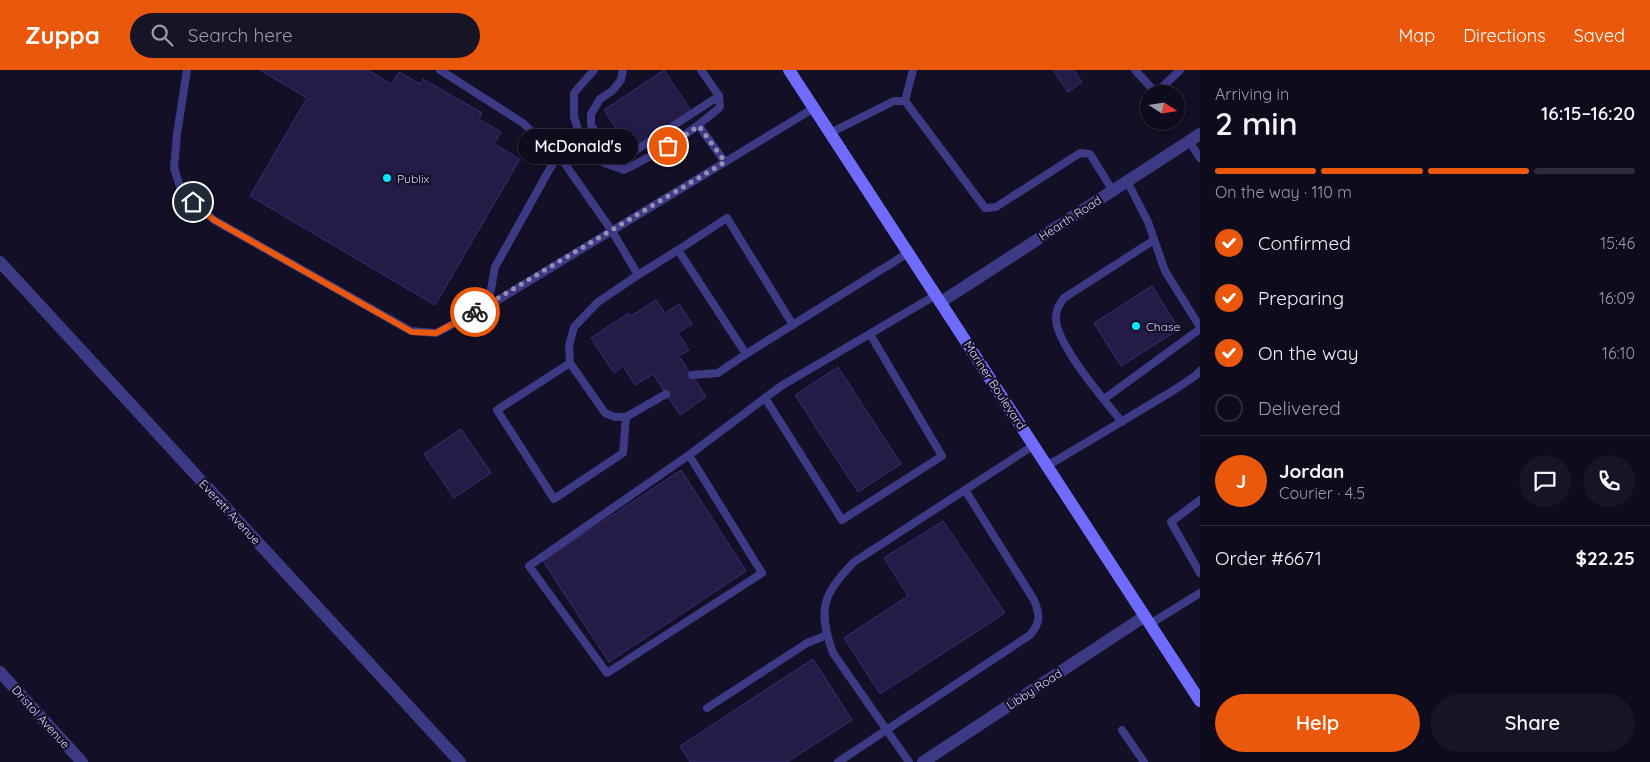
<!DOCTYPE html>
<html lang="en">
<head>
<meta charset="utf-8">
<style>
	body { margin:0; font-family:Quicksand,sans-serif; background:#171425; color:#f1f3f6; height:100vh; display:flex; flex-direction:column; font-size:19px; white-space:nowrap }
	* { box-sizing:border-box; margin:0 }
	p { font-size:16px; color:#9b9ba3 }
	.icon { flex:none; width:28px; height:28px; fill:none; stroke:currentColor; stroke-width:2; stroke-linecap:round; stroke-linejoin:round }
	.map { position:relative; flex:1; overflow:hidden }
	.sheet { display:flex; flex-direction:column; background:#0e0b1c; width:450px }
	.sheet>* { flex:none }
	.needle { width:32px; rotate:102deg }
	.buttons { position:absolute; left:1140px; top:15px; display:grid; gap:10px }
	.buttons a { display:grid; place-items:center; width:45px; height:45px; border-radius:50%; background:#0e0b1c; box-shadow:0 2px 12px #0003,0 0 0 1px #2e2b3b; font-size:25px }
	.pin { position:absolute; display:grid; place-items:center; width:42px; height:42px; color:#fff; margin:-21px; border:2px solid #fff; border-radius:50%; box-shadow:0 1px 5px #0007 }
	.courier { position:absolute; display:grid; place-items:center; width:50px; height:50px; margin:-25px; border:4px solid #ea580c; border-radius:50%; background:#fff; color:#222; box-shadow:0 1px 6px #0007 }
	.bubble { position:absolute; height:35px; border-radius:18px; background:#0e0b1c; box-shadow:0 2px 12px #0003,0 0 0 1px #2e2b3b; font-size:16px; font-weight:600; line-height:35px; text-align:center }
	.summary em { font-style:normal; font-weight:600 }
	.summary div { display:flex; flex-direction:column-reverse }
	.summary { display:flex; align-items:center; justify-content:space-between; height:85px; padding:0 15px }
	h1 { font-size:32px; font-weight:600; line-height:38px }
	.bar { display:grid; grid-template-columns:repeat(4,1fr); gap:8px 5px; align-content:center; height:60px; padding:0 15px }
	.bar i { height:6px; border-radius:4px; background:#2e2b3b }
	.bar .active { background:#ea580c }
	.bar p { grid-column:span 4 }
	.line { display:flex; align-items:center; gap:12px; padding:0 15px; border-top:1px solid #2e2b3b }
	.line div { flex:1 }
	.round { display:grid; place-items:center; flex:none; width:52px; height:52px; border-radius:26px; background:#171425 }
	ol { padding:0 15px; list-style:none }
	li { display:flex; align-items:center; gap:15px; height:55px }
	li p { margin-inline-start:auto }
	li .icon { padding:5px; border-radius:50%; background:#ea580c; color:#fff; stroke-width:4 }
	li:last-child { color:#9b9ba3 }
	li i { width:28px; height:28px; border:2px solid #2e2b3b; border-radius:50% }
	.action { display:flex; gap:10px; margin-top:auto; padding:10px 15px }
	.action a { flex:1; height:58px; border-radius:30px; background:#ea580c; color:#fff; font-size:20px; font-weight:600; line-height:58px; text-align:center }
	.action a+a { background:#171425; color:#f1f3f6 }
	header { display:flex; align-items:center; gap:30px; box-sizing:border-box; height:70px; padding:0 25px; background:#ea580c; color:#fff }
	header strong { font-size:24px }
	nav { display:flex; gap:28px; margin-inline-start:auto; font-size:18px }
	.search { width:350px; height:45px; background:#171425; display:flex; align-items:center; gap:12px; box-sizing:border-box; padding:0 18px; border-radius:28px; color:#9b9ba3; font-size:19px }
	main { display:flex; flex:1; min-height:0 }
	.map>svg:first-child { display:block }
</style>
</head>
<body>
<header>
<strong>Zuppa</strong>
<div class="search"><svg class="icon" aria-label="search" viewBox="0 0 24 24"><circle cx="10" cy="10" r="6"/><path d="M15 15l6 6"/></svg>Search here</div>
<nav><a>Map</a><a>Directions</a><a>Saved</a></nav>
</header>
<main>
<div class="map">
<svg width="1200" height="692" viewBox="0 0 1200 692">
	<rect width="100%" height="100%" fill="#130f26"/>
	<g fill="#241b47" stroke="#3b2d73">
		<polygon points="260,0 368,0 391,14 399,2 420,14 423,9 482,43 479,49 501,62 494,74 520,89 435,235 250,126 307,28"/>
		<polygon points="664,0 691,41 630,80 604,40"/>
		<polygon points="1053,0 1074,0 1082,12 1068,22"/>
		<polygon points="1152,216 1179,259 1121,296 1094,253"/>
		<polygon points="656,230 665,243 679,234 692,254 678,263 689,280 679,286 706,327 680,345 653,304 635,315 623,296 614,303 591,268 629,243 631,246"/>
		<polygon points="838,297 901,394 858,422 795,325"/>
		<polygon points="461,359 491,403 454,428 424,384"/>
		<polygon points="681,400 746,501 609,592 543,491"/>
		<polygon points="943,451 1005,543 880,624 844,568 908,526 884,488"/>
		<polygon points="813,589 852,650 787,692 690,692 680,676"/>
	</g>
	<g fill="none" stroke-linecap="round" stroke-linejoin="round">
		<g stroke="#3d3a85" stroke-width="8">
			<polyline points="187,0 177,64 174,98 182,123 214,150 411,261 436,263 490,235 814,38"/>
			<polyline points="440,0 523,53 565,94 612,161 638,205 678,180 746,284 908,183"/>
			<path d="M594 0 574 23V47L581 68 604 93 624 100C659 83 691 63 720 37L719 26 701 0"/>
			<polyline points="623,0 621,10 612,21 600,29 591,44 591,55 609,80 620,84 630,84 719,26"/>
			<polyline points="1135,0 1156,23 1180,0"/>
			<polyline points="905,31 913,0"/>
			<polyline points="699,56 725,92"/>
			<polyline points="830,63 894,31 905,31 985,138 996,137 1080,83 1090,84 1113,121"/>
			<polyline points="1189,71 1200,88"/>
			<polyline points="1127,111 1148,152 1165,201 1200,257"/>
			<polyline points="678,180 727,148 793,255"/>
			<polyline points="638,205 598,232 574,257 569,276 570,293 605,343 615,347 626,347 666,324"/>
			<polyline points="488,236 495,197 557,86 581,68"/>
			<polyline points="570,293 497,340 554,429 623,383 626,347"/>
			<polyline points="692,305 718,303 746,284"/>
			<polyline points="765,328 842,450 942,386 870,264"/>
			<polyline points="1104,329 1200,259"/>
			<path d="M1122 352C1105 331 1055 273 1056 248 1056 239 1059 235 1064 228L1154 170"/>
			<polyline points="689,385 762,503 607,603 529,496 689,385 781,316 936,225"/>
			<polyline points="1047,396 1171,322 1195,306 1200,301"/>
			<polyline points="1200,430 1171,452 1200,503"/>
			<polyline points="1150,554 1200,523"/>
			<polyline points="707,638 807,573 827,565"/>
			<polyline points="1122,660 1144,692"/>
			<path d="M838 692 1030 565C1041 552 1040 545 1034 530L965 420"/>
			<path d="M909 692 833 583C817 539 823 524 854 492L1034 375"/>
		</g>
		<g stroke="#3d3a85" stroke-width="12">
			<polyline points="0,192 460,692"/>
			<polyline points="941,232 1200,64"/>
			<polyline points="0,602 82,692"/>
			<polyline points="923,692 1145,546"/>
		</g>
		<polyline stroke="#6f6bff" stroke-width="12" points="789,0 1200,631"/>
	</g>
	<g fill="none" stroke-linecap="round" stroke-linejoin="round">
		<polyline stroke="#948fb3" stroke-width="5" stroke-dasharray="0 9" points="475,242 725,92 699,56 668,76"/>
		<polyline stroke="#ea580c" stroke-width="6" points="193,132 214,150 412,262 436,263 475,242"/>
	</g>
	<g fill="#00e5ff" stroke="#130f26" stroke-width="2">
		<circle cx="387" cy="108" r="5"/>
		<circle cx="1136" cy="256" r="5"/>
	</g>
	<g text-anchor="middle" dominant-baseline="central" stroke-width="4.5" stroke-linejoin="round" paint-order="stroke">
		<g font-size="12" fill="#d9d4ff" stroke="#130f26" text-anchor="start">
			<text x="397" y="108">Publix</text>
			<text x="1146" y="256">Chase</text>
		</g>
		<g font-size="12" fill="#d9d4ff" stroke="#130f26">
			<text transform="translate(1070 148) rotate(-33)">Hearth Road</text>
			<text transform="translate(995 315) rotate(57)">Mariner Boulevard</text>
			<text transform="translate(230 442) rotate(47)">Everett Avenue</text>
			<text transform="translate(1034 619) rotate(-33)">Libby Road</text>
			<text transform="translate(41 647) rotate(48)">Dristol Avenue</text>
		</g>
	</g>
</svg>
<div class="buttons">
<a><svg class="needle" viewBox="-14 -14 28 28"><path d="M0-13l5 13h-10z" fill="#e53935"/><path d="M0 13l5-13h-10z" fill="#9b9ba3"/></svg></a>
</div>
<div class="pin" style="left:668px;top:76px;background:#ea580c"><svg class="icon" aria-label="bag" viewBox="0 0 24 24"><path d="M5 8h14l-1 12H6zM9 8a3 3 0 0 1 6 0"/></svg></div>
<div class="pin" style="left:193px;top:132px;background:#1f2937"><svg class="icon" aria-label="home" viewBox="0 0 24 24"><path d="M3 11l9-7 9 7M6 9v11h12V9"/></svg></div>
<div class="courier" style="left:475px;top:242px"><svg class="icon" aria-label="bike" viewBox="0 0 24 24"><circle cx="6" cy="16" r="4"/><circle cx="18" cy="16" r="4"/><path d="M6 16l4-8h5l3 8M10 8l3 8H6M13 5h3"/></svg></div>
<div class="bubble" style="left:518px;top:59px;width:120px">McDonald's</div>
</div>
<section class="sheet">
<div class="summary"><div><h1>2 min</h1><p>Arriving in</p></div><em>16:15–16:20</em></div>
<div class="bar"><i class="active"></i><i class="active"></i><i class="active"></i><i></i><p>On the way · 110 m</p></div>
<ol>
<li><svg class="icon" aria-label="check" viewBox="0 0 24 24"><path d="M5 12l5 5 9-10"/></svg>Confirmed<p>15:46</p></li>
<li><svg class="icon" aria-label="check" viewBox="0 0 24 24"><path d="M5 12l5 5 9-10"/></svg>Preparing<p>16:09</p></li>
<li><svg class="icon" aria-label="check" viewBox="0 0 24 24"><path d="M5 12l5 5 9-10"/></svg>On the way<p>16:10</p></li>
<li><i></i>Delivered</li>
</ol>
<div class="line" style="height:90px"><b class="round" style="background:#ea580c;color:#fff">J</b><div><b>Jordan</b><p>Courier · 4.5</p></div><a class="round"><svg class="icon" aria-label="chat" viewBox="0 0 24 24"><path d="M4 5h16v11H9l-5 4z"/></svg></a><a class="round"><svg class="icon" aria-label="phone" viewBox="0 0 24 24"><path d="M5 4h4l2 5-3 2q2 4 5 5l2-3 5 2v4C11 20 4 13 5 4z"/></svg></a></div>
<div class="line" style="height:65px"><div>Order #6671</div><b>$22.25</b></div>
<div class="action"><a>Help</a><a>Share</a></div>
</section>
</main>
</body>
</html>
